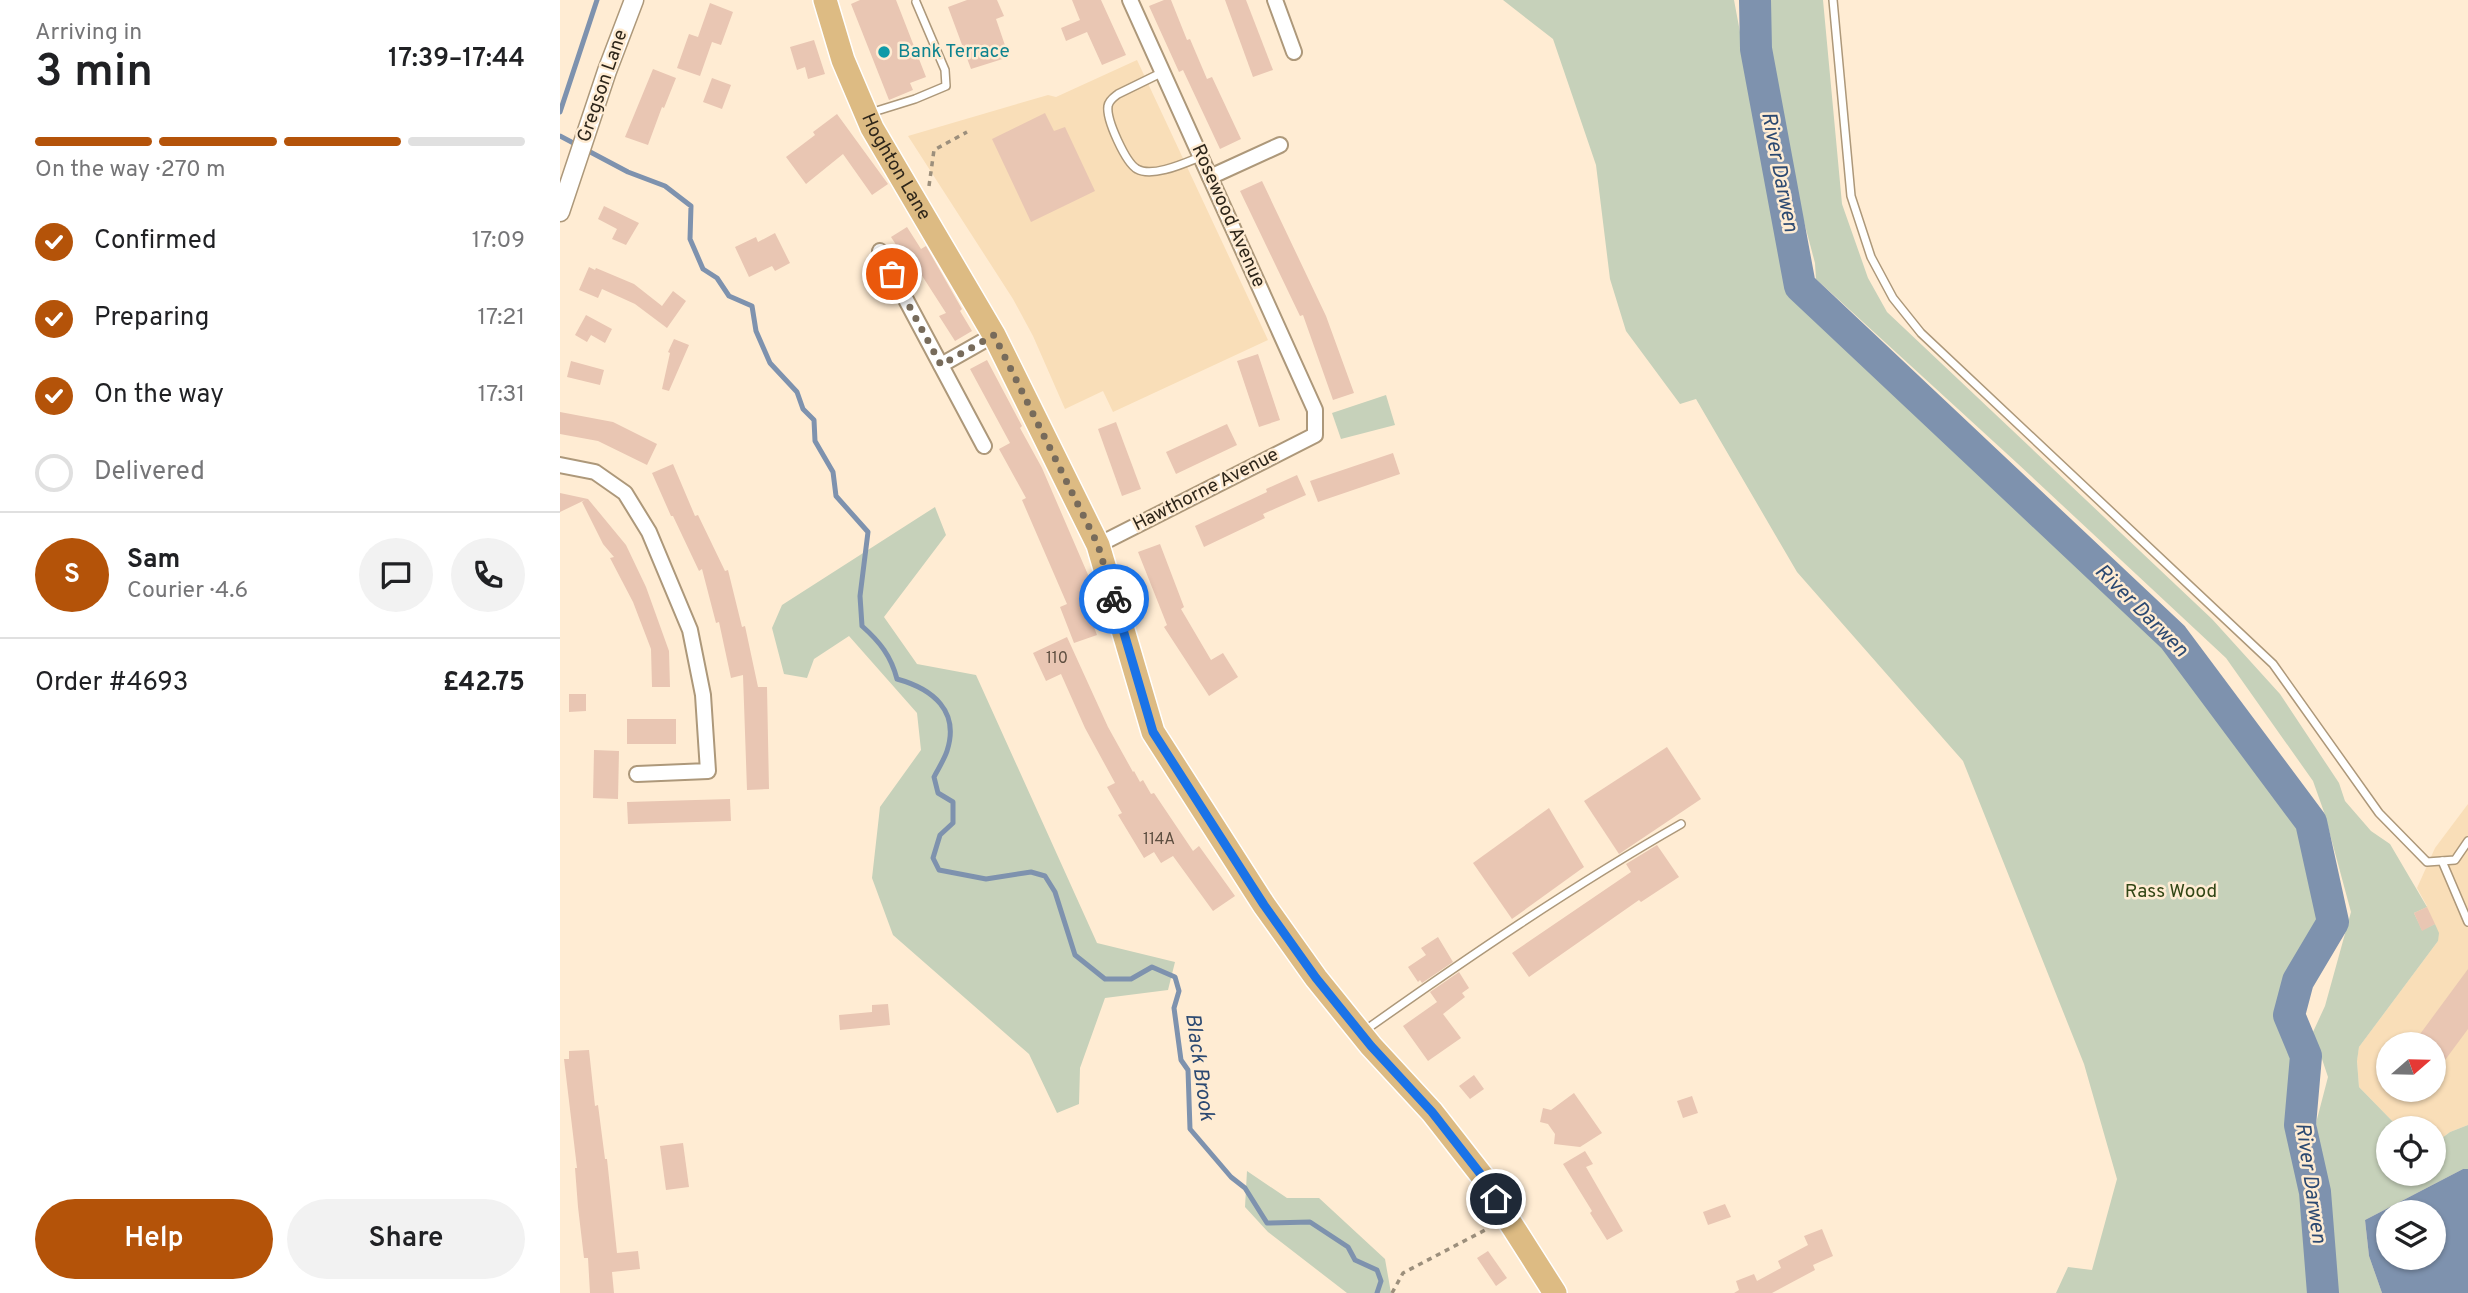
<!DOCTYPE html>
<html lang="en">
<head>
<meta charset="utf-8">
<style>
	body { margin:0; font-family:Overpass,sans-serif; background:#f2f2f2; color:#202124; height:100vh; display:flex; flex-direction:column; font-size:26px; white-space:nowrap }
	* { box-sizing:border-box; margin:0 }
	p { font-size:23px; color:#757577 }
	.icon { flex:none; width:38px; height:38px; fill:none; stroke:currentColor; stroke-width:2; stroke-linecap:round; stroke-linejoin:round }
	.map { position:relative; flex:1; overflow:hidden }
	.side { display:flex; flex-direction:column; background:#fff; width:560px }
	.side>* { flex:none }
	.needle { width:46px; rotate:70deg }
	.controls { position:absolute; left:1816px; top:1032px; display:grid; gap:14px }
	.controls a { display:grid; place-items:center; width:70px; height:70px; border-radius:50%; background:#fff; box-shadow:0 2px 5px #0004; font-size:35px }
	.pin { position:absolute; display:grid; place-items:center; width:60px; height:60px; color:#fff; margin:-30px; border:4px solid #fff; border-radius:50%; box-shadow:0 2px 7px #0007 }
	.courier { position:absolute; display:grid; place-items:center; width:70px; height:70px; margin:-35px; border:5px solid #1a73e8; border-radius:50%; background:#fff; color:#222; box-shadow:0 2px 9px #0007 }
	.headline em { font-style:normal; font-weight:600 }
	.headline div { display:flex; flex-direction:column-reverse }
	.headline { display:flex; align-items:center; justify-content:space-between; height:119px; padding:0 35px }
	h1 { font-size:46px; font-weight:600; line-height:52px }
	.bar { display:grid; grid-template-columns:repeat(4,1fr); gap:10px 7px; align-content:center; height:84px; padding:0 35px }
	.bar i { height:9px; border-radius:5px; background:#e0e0e0 }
	.bar .active { background:#b45309 }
	.bar p { grid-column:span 4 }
	.line { display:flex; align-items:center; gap:18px; padding:0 35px; border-top:2px solid #e0e0e0 }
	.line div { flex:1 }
	.round { display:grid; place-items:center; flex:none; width:74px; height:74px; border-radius:37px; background:#f2f2f2 }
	ol { padding:0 35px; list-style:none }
	li { display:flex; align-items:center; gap:21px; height:77px }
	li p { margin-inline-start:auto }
	li .icon { padding:7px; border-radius:50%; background:#b45309; color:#fff; stroke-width:4 }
	li:last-child { color:#757577 }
	li i { width:38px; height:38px; border:4px solid #e0e0e0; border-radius:50% }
	.primary-button { display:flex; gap:14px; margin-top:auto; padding:14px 35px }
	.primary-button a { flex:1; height:80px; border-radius:42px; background:#b45309; color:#fff; font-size:28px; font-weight:600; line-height:80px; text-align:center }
	.primary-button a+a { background:#f2f2f2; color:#202124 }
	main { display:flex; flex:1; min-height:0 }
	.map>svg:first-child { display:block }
</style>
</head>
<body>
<main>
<section class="side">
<div class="headline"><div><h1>3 min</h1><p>Arriving in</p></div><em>17:39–17:44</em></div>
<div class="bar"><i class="active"></i><i class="active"></i><i class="active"></i><i></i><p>On the way · 270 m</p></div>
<ol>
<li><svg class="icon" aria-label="check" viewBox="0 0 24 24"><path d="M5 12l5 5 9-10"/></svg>Confirmed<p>17:09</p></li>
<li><svg class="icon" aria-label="check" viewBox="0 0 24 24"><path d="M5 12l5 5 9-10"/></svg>Preparing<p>17:21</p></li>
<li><svg class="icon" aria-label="check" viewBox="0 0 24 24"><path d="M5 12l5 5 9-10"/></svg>On the way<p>17:31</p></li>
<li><i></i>Delivered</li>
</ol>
<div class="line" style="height:126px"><b class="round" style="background:#b45309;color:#fff">S</b><div><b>Sam</b><p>Courier · 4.6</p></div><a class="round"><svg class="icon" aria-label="chat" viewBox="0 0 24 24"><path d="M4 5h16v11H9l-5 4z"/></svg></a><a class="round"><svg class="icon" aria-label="phone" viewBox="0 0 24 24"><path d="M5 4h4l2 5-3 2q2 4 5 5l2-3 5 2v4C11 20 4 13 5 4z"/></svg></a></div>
<div class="line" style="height:91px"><div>Order #4693</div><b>£42.75</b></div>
<div class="primary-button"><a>Help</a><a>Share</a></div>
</section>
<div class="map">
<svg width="1908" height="1293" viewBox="0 0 1908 1293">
	<rect width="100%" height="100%" fill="#ffecd3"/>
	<g fill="#f9deb8" fill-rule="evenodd">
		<polygon points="577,60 708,340 553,412 543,391 505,409 473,336 453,299 348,136 488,95 496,97"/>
		<path d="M1908 804V1125L1890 1132 1874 1144V1129H1840L1799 1087 1797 1060 1799 1047 1878 941 1875 925 1862 931 1854 913 1867 906 1857 888 1875 848ZM1829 1045H1874V1090H1829Z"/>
	</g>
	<g fill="#c6d1ba">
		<polygon points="943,0 1174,0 1229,294 1604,646 1743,826 1768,921 1734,973 1725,1015 1740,1055 1734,1126 1750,1194 1757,1293 1496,1293 1508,1267 1532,1270 1557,1179 1524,1064 1403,761 1237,572 1136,399 1120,404 1066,331 1050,279 1036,165 993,39"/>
		<polygon points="1208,0 1263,0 1282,204 1308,278 1327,312 1652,619 1720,694 1779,783 1785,801 1811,831 1830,844 1867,907 1854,913 1862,930 1875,924 1879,933 1878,941 1799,1047 1797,1061 1799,1087 1840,1129 1829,1129 1829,1174 1874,1174 1874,1144 1890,1132 1908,1125 1908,1169 1903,1169 1805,1220 1809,1256 1822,1293 1771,1293 1764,1191 1756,1123 1768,1077 1753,1032 1765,1006 1791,912 1764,812 1753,781 1666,658 1457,463 1256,279 1255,263 1231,173 1206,47"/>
		<polygon points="826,395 835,425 781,439 772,413"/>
		<polygon points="375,507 386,535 324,617 357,664 416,675 537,943 615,962 608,990 545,998 520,1068 519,1104 497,1113 469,1054 333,935 312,878 320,807 361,750 357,713 289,636 254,659 247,678 224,674 212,628 222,605"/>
		<polygon points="687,1171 727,1198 759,1198 825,1259 831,1293 787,1293 708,1232 685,1207"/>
	</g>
	<path fill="#7e92ae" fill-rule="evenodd" d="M1903 1169H1908V1293H1822L1809 1256 1805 1220ZM1829 1213H1874V1258H1829Z"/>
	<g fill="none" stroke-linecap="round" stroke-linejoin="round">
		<g stroke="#7e92ae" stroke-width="5">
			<polyline points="0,112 37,0"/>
			<path d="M0 136 68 172 105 186 131 206 130 239 143 269 157 278 169 296 192 306 196 331 210 363 237 392 243 409 254 420 255 441 273 472 276 496 308 532 300 596 302 626C320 642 331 656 337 679 373 689 400 711 387 751 384 760 378 769 374 777L378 793 393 802V823L380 835 373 858 379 870 426 879 471 872 485 876 495 892 515 955 545 979H571L592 967 615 977 619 991 614 1008 621 1060 628 1070 630 1129 671 1177 685 1188 707 1223 750 1222 788 1247 795 1260 817 1270 821 1281 817 1293"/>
		</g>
		<polyline stroke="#7e92ae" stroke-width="32" points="1195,0 1196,49 1240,286 1613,637 1751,822 1773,922 1738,981 1729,1015 1746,1056 1740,1125 1755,1192 1763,1293"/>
	</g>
	<g fill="#e9c6b3">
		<polygon points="300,0 336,0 366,77 350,83 353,90 329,100 291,4"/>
		<polygon points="407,0 437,0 444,16 436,19 449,57 411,69 388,7"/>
		<polygon points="512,0 541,0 566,55 542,65 527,32 506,41 501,28 520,20"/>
		<polygon points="604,0 611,0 627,40 630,39 647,79 652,77 681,139 660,149 623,70 619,72 589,6"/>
		<polygon points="665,0 686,0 713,70 693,77"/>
		<polygon points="150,3 173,12 161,45 152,42 140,76 117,68 129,34 138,37"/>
		<polygon points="254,40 265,74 248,79 245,67 237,70 230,47"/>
		<polygon points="93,69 116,78 104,108 102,107 88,145 65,137"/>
		<polygon points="152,78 171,85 162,109 143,102"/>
		<polygon points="485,113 494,131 505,127 535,191 471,222 432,139"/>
		<polygon points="277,114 328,184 312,195 283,154 246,184 226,157 255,135 253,132"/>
		<polygon points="702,181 766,316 794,393 773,400 743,315 740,316 680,191"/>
		<polygon points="44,206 79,223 66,245 52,239 57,229 38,219"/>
		<polygon points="347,227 361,249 366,246 402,309 400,311 412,331 395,341 379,316 386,313 350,257 346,260 331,237"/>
		<polygon points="215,233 230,263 215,271 212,266 189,277 175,247 196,237 198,242"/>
		<polygon points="29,267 35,270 36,268 74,284 102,306 113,291 126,301 107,328 75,304 42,289 38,298 19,290"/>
		<polygon points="26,315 52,329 45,343 31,335 27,342 15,335"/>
		<polygon points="114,339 129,345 109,391 102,389 110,353 108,352"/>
		<polygon points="698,354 720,420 699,427 677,361"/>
		<polygon points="427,360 462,426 460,428 482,468 532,584 520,590 537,635 514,643 500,607 507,604 462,500 466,498 439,449 450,443 410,369"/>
		<polygon points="11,361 44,370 40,385 7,377"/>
		<polygon points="0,412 53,422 97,444 87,465 38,441 0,434"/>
		<polygon points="556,422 581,489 562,496 538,429"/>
		<polygon points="667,424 677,445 616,474 606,452"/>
		<polygon points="833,453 840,474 758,502 750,481"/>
		<polygon points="113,464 135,516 138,515 165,571 168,570 182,627 185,626 198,687 207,687 209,789 187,790 183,675 171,678 159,622 156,623 142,569 139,571 113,516 111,516 92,473"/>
		<polygon points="737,475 746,495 703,514 705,518 644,547 635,526 707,492 706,489"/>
		<polygon points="0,493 28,499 66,545 86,587 109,651 110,687 92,687 91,649 73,602 50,558 54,557 43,544 22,502 25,500 0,512"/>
		<polygon points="600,544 624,607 621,609 651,660 663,653 678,677 649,696 604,627 607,625 578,552"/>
		<polygon points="507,637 548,727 573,772 574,771 580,782 583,780 591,794 594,793 633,851 639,846 675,896 653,911 613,856 601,863 594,852 584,858 558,815 562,813 547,787 555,783 525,728 501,674 486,681 473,653"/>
		<polygon points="9,694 26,694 26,711 9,712"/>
		<rect x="67" y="719" width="49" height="25"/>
		<polygon points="1107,747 1141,799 1059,854 1024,801"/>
		<polygon points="34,750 59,751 58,799 33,798"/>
		<polygon points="170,799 171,821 68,824 67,802"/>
		<polygon points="989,808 1024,867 952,919 913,863"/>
		<polygon points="1097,845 1119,877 1081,902 1079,900 969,977 952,953 1071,872 1066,864"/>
		<polygon points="1867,907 1875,924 1862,931 1854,913"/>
		<polygon points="878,937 893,962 862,983 860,980 858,982 848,967 866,955 861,948"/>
		<polygon points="1908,969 1908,1029 1874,1075 1874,1045 1852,1045"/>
		<polygon points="899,972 909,988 902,993 905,997 883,1014 901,1038 868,1061 843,1026 877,1002 870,992"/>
		<polygon points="328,1004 330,1025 280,1030 279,1015 312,1012 312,1005"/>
		<polygon points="29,1050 35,1106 38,1105 45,1159 47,1159 57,1253 78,1251 80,1269 52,1272 54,1293 30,1293 28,1258 24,1258 18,1207 15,1168 17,1168 4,1059 9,1059 9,1051"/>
		<polygon points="914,1075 924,1089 910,1099 899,1086"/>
		<polygon points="1014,1093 1042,1133 1020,1147 994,1144 995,1134 988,1124 980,1122 983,1108 991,1110"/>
		<polygon points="1132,1096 1138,1113 1123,1118 1117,1101"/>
		<polygon points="123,1143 129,1187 106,1190 100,1146"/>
		<polygon points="1025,1151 1033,1164 1026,1167 1063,1231 1047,1240 1030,1213 1032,1211 1003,1164"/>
		<polygon points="1165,1204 1171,1217 1148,1225 1143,1212"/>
		<polygon points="1262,1229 1273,1256 1253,1265 1255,1270 1212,1293 1174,1293 1179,1290 1176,1281 1194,1274 1197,1281 1221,1268 1218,1261 1248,1245 1244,1236"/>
		<polygon points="928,1251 947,1278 936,1286 917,1258"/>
	</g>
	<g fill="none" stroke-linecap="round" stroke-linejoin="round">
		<defs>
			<g id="service">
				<polyline points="1273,0 1291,196 1311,257 1333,298 1361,333 1713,664 1819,813 1867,862 1895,860 1908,841"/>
				<path d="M603 72 558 94C554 97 549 100 548 106 546 120 566 163 577 169 592 178 625 163 640 157"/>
				<polyline points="310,113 355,99 386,86 385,70 356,2"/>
				<polyline points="1882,861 1908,922"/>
				<path d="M804 1031C907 958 1011 887 1121 824"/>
			</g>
			<g id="minor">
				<polyline points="715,0 734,52"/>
				<polyline points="650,177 720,145"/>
				<polyline points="320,251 424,446"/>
				<polyline points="381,365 434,335"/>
				<polyline points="0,465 35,472 65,493 89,532 130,630 143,695 148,771 77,774"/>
				<polyline points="538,545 755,435 755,410 570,0"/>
			</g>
			<polyline id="tertiary" points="0,212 47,71 74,0"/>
			<g id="primary">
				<path id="s1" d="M265 0 283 60 312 128 434 335 538 545 593 732 704 905 756 978 811 1046 872 1112 926 1181 946 1216 995 1293"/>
			</g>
		</defs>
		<use href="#service" stroke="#ad987a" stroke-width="10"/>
		<use href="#minor" stroke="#ad987a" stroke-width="18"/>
		<use href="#tertiary" stroke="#ad987a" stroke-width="21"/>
		<use href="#primary" stroke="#fff" stroke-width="26"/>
		<g stroke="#9c8f7c" stroke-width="3.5" stroke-dasharray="5 5" stroke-linecap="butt">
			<polyline points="369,186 374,150 407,132"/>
			<polyline points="832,1293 843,1273 929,1228"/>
		</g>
		<use href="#service" stroke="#fff" stroke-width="7"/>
		<use href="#minor" stroke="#fff" stroke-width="14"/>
		<use href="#tertiary" stroke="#fff" stroke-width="18"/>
		<use href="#primary" stroke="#ddbb83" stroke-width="23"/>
	</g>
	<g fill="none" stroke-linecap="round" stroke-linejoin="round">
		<polyline stroke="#776b5b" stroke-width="7" stroke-dasharray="0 12.6" points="332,274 381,365 434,335 538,545 554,599"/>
		<polyline stroke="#1a73e8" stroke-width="9" points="554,599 593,732 704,905 756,978 811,1046 872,1112 926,1181 936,1199"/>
	</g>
	<circle fill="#0f9aa8" stroke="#ffecd3" stroke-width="2.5" cx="324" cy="52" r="7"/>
	<g text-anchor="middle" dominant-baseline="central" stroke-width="5" stroke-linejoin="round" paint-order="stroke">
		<g font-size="16" fill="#5d4e40">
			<text x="497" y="659">110</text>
			<text x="599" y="840">114A</text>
		</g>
		<g font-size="19" fill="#0d838f" stroke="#ffecd3" text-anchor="start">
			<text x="338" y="52">Bank Terrace</text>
		</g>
		<g font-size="19" fill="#2e261a" stroke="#ffecd3">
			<text transform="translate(43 86) rotate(-71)">Gregson Lane</text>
			<text stroke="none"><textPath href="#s1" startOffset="182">Hoghton Lane</textPath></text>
			<text transform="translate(668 216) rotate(66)">Rosewood Avenue</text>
			<text transform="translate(646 490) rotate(-27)">Hawthorne Avenue</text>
		</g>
		<g font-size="19" fill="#324615" stroke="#ffecd3">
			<text x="1611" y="892">Rass Wood</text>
		</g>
		<g font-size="21" font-style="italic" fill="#2c4971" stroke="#ffecd3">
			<text transform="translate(1219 172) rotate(79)">River Darwen</text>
			<text transform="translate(1581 611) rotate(45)">River Darwen</text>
			<text transform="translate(639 1067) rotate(82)">Black Brook</text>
			<text transform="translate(1750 1183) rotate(82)">River Darwen</text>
		</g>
	</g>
</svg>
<div class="controls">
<a><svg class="needle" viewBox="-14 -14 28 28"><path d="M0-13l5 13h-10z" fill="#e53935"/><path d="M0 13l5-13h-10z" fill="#757577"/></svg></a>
<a><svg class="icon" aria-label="locate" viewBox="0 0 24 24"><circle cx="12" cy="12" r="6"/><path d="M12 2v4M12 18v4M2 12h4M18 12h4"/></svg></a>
<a><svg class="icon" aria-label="layers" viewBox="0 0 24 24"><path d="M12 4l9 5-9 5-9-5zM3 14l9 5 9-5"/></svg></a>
</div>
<div class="pin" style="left:332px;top:274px;background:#ea580c"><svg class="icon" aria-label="bag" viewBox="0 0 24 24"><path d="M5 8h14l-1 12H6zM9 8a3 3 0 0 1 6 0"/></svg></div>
<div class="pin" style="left:936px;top:1199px;background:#1f2937"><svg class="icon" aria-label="home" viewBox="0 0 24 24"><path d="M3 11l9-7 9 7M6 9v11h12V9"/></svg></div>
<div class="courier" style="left:554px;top:599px"><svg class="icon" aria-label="bike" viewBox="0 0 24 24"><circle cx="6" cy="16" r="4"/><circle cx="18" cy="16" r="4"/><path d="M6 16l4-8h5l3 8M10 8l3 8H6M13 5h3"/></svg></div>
</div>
</main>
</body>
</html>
